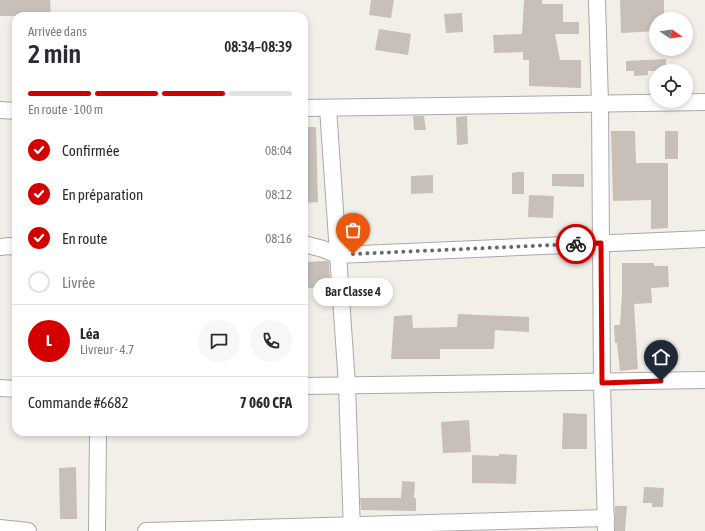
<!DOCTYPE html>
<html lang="fr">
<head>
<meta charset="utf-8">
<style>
	body { margin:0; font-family:"Asap Condensed",sans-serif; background:#f7f7f7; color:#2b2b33; height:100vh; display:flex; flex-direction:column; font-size:15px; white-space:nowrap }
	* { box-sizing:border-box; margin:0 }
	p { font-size:13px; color:#7c7c81 }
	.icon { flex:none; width:22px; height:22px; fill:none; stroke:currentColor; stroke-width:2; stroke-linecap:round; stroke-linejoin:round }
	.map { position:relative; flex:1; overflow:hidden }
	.drawer { position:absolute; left:12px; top:12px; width:296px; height:424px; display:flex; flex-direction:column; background:#fff; border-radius:12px; box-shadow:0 2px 6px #0003 }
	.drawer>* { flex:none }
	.needle { width:26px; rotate:103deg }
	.buttons { position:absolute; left:649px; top:12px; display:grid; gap:8px }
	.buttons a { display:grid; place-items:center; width:44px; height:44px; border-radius:50%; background:#fff; box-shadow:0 2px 6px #0003; font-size:20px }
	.pin { position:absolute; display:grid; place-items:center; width:34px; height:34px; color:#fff; margin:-41px -17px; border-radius:50% 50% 50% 0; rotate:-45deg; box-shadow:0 0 4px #0007 }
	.pin .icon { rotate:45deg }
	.courier { position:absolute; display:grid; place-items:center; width:40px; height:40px; margin:-20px; border:3px solid #d40000; border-radius:50%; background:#fff; color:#222; box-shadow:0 1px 5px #0007 }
	.bubble { position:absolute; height:28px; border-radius:14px; background:#fff; box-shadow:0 2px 6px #0003; font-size:13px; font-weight:600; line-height:28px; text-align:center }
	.overview em { font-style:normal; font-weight:600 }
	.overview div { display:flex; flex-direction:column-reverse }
	.overview { display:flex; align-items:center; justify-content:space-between; height:68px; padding:0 16px }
	h1 { font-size:26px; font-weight:600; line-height:30px }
	.bar { display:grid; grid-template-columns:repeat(4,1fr); gap:6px 4px; align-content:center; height:48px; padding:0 16px }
	.bar i { height:5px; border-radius:3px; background:#e1e1e2 }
	.bar .selected { background:#d40000 }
	.bar p { grid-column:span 4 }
	.line { display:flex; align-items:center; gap:10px; padding:0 16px; border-top:1px solid #e1e1e2 }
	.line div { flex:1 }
	.round { display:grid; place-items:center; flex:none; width:42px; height:42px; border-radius:21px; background:#f7f7f7 }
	ol { padding:0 16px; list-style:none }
	li { display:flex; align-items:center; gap:12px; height:44px }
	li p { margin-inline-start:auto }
	li .icon { padding:4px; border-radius:50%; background:#d40000; color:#fff; stroke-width:4 }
	li:last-child { color:#7c7c81 }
	li i { width:22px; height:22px; border:2px solid #e1e1e2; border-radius:50% }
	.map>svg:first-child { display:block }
</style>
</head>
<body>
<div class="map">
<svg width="705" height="531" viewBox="0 0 705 531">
	<rect width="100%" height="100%" fill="#f2efe9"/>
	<g fill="#c7bfb8">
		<polygon points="0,0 50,0 51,16 0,16"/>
		<polygon points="371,0 394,0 391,18 369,15"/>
		<polygon points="524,0 542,0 542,4 563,4 563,22 579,22 579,34 555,34 560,60 581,60 581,88 529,86 529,60 523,60 523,52 494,53 493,35 522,34"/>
		<polygon points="620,0 664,0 664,19 656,19 656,31 621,33"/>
		<polygon points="462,13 463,32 446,33 444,14"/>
		<polygon points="379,29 411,34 408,55 375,50"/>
		<polygon points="666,59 666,71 648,71 648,75 634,76 634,71 626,71 626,61"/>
		<polygon points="413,116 424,116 426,130 414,130"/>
		<polygon points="467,116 468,144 457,145 456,117"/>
		<polygon points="304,127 316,127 318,202 304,203"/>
		<polygon points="611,131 635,131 636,163 668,163 668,228 651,229 651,200 613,201"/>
		<rect x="665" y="131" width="13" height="28"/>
		<polygon points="517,172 524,172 524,194 512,194 512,173"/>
		<polygon points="552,174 584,174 584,187 552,186"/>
		<polygon points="433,175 433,193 411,194 411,176"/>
		<polygon points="529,195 554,196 553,218 528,217"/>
		<polygon points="327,261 329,262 330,288 304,288 304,262"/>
		<polygon points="622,263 654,263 654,266 668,266 669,287 651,288 652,303 634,304 638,369 620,371 617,343 615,343 614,325 620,325 622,295"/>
		<polygon points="458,314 529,317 529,332 495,330 494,349 440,349 440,359 391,359 394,316 412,315 413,328 457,327"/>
		<polygon points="563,413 587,414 587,449 562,449"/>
		<polygon points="469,420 471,452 443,453 441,422"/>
		<polygon points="499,454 517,455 516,484 472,483 472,455 499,456"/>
		<polygon points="76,467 77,519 60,519 59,468"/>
		<polygon points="402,481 415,482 414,498 416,498 416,511 361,510 360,498 401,498"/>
		<polygon points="644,487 664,488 663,507 652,507 652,503 643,503"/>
		<polygon points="615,506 627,506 625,531 615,531"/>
	</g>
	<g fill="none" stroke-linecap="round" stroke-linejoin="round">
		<defs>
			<g id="minor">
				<polyline points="597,0 600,104 602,383 606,531"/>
				<polyline points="304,108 705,102"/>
				<polyline points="328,108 347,385 352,531"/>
				<polyline points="0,110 16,111"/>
				<polyline points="304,244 323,249 337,255 705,239"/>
				<polyline points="0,247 8,246 16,247"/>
				<polyline points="304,386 705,380"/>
				<polyline points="0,388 16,389"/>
				<polyline points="0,528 28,531"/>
				<polyline points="97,531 98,432"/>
				<polyline points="146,531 606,518"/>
			</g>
		</defs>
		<use href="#minor" stroke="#a9a9a9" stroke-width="18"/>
		<use href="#minor" stroke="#fff" stroke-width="16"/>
	</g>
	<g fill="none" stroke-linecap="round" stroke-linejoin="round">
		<polyline stroke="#6b6a68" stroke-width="4" stroke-dasharray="0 7.2" points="353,254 576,244"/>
		<polyline stroke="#d40000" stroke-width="5" points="576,244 601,243 602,383 661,381"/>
	</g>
</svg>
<div class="buttons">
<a><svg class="needle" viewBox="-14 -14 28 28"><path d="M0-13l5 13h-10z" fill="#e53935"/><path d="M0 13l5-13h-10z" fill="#7c7c81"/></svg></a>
<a><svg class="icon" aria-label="locate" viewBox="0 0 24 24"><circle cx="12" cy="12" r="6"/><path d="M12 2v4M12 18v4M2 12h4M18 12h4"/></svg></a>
</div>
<div class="pin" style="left:353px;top:254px;background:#ea580c"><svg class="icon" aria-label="bag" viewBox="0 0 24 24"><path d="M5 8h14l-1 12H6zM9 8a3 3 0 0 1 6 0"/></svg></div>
<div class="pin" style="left:661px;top:381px;background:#1f2937"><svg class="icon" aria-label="home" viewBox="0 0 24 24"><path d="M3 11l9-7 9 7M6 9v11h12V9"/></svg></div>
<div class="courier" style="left:576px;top:244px"><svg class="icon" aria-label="bike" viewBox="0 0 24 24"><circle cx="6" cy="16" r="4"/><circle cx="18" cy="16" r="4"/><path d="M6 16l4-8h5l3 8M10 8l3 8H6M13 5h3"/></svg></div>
<div class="bubble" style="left:313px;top:278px;width:80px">Bar Classe 4</div>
<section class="drawer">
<div class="overview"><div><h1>2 min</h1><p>Arrivée dans</p></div><em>08:34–08:39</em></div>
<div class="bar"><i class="selected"></i><i class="selected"></i><i class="selected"></i><i></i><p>En route · 100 m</p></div>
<ol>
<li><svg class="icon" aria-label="check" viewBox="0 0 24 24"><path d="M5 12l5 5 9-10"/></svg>Confirmée<p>08:04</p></li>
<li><svg class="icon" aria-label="check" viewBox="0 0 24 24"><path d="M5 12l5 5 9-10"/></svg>En préparation<p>08:12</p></li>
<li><svg class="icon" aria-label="check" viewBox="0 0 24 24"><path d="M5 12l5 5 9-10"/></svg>En route<p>08:16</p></li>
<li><i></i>Livrée</li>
</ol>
<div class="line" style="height:72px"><b class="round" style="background:#d40000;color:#fff">L</b><div><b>Léa</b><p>Livreur · 4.7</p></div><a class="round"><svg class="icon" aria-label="chat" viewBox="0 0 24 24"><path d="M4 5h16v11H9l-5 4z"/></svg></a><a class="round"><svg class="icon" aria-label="phone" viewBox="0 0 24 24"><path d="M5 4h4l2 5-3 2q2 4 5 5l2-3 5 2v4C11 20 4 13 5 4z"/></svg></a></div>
<div class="line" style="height:52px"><div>Commande #6682</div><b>7 060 CFA</b></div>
</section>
</div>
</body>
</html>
